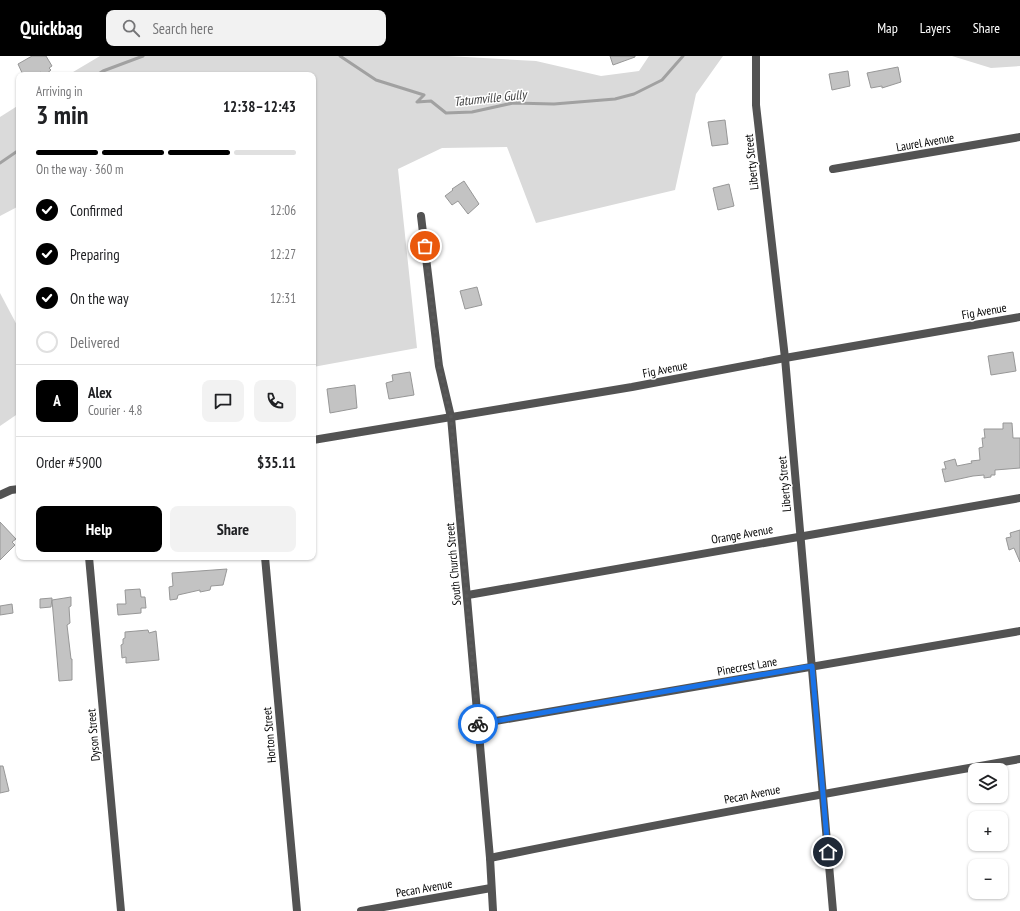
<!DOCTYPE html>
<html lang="en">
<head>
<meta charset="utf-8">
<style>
	body { margin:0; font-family:"PT Sans Narrow",sans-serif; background:#f2f2f2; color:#202124; height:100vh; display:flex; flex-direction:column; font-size:15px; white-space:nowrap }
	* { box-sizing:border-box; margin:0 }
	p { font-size:13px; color:#757577 }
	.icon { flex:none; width:22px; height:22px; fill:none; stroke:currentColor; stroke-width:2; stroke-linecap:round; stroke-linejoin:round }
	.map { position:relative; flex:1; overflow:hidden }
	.sheet { position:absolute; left:16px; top:16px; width:300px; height:488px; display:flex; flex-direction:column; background:#fff; border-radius:8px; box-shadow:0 1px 3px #0004 }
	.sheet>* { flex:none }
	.tools { position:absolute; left:968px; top:707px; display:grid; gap:8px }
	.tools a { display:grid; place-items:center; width:40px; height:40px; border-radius:8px; background:#fff; box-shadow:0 1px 3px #0004; font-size:20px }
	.pin { position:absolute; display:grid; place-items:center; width:34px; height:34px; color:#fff; margin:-17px; border:2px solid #fff; border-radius:50%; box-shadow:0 1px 4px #0007 }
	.courier { position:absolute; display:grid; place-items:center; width:40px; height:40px; margin:-20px; border:3px solid #1a73e8; border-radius:50%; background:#fff; color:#222; box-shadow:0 1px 5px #0007 }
	.headline em { font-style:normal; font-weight:700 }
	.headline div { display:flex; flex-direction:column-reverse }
	.headline { display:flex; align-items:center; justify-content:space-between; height:68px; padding:0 20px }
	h1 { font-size:26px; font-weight:700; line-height:30px }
	.bar { display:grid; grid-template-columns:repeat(4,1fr); gap:6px 4px; align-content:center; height:48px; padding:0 20px }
	.bar i { height:5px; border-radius:3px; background:#e0e0e0 }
	.bar .on { background:#000 }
	.bar p { grid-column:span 4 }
	.line { display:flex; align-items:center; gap:10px; padding:0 20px; border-top:1px solid #e0e0e0 }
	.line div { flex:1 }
	.round { display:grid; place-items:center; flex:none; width:42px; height:42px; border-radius:8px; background:#f2f2f2 }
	ol { padding:0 20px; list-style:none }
	li { display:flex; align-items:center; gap:12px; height:44px }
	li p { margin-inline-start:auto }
	li .icon { padding:4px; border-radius:50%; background:#000; color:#fff; stroke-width:4 }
	li:last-child { color:#757577 }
	li i { width:22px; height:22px; border:2px solid #e0e0e0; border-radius:50% }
	.primary-button { display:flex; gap:8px; margin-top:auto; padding:8px 20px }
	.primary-button a { flex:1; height:46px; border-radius:8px; background:#000; color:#fff; font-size:16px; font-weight:700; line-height:46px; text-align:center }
	.primary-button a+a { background:#f2f2f2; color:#202124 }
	header { display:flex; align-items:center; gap:24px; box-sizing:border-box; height:56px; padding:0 20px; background:#000; color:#fff }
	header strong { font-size:19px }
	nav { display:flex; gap:22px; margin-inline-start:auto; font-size:14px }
	.search { width:280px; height:36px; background:#f2f2f2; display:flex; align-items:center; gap:10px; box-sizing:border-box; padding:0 14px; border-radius:8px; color:#757577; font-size:15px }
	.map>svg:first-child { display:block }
</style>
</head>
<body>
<header>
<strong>Quickbag</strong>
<div class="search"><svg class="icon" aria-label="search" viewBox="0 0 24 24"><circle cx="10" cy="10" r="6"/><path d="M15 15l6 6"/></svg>Search here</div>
<nav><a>Map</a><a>Layers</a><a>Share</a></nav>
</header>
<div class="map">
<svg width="1020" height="855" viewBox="0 0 1020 855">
	<rect width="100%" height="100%" fill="#fff"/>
	<g fill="#dadada">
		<polygon points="100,0 448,0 536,5 601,20 639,15 649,0 723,0 696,38 675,134 536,167 507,91 442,92 398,113 417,292 313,311 313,19 68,19"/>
		<polygon points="952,0 1020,0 1020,10 991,12"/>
		<polygon points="19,49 19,150 0,160 0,61"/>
		<polygon points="0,237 19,273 19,357 0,370"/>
	</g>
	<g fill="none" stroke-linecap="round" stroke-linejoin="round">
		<g stroke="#a1a1a1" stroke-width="3">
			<polyline points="340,0 376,24 424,39 417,46 431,45 446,57 472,56 513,47 554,48 615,43 634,38 662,24 683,0"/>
			<polyline points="97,19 103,15 143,0"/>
			<polyline points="0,107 19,94"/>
		</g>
	</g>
	<g fill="#c3c3c3" stroke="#979797">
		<polygon points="32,0 46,0 52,10 49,12 51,14 45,19 43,19 41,16 36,19 23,19 18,8"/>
		<polygon points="610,0 635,0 635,1 613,9"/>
		<polygon points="898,11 901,26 882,32 882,30 871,32 867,17"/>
		<polygon points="848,15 850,30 832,34 829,18"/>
		<polygon points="725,64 728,88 712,90 708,66"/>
		<polygon points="464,125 479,148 468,158 458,145 452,149 445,140 453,134 452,133"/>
		<polygon points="729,128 734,150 718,154 713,132"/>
		<polygon points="477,231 482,249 465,253 460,235"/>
		<polygon points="1013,296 1016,315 991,319 988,300"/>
		<polygon points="410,316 414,339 389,343 386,327 393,325 392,319"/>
		<polygon points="355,329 357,352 330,357 327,333"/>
		<polygon points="1003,367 1012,367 1013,382 1020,382 1020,412 995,414 995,419 991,419 991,421 984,422 984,419 973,420 945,426 942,413 946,413 944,406 955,403 957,410 972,407 971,405 980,404 979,392 983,391 982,382 985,382 984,373 1003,373"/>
		<polygon points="0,466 16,483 12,486 15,489 0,504"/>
		<polygon points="1020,474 1020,506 1014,492 1009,494 1006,482 1011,481 1010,477"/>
		<polygon points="227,513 223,529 211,530 210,534 200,536 200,534 178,539 177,543 170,544 169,531 173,530 172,517"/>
		<polygon points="140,533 141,541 145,541 146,552 141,552 141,557 118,559 117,548 126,548 125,534"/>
		<polygon points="71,541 71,550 69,551 70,567 67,569 71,603 72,603 72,624 59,625 52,544"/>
		<polygon points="52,542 51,551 40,552 40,543"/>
		<polygon points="12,548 13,557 0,559 0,550"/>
		<polygon points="148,574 149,577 156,575 159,604 126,607 126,601 122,602 121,589 123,588 123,583 125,582 125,576"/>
		<polygon points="0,710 3,710 9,735 0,737"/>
	</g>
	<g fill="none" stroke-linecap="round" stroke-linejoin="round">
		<g stroke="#535353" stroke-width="8">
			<polyline points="756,0 756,49 785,302 833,855"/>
			<polyline points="833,113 1020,81"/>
			<polyline points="421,160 439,310 451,361 490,802 493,855"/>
			<polyline points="313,384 632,331 785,302 1020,261"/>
			<polyline points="0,439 11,434 19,433"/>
			<polyline points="89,501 121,855"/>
			<polyline points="265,501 297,855"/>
			<polyline points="468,539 1020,442"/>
			<polyline points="478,668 1020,575"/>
			<path d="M490 802C666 766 843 734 1020 703"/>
			<polyline points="361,855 491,832"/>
		</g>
	</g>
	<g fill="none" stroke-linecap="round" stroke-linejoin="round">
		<polyline stroke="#595959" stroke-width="4" stroke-dasharray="0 7.2" points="425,190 439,310 451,361 478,668"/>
		<polyline stroke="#1a73e8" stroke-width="5" points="478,668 812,610 828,796"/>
	</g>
	<g text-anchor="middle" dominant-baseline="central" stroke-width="3" stroke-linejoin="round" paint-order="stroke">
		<g font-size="12" fill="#000" stroke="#fff">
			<text transform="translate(925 86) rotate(-10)">Laurel Avenue</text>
			<text transform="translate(751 106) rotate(-96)">Liberty Street</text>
			<text transform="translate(984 255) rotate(-10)">Fig Avenue</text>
			<text transform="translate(665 313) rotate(-11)">Fig Avenue</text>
			<text transform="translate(784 428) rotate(-95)">Liberty Street</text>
			<text transform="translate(742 478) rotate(-10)">Orange Avenue</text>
			<text transform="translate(453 508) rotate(-95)">South Church Street</text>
			<text transform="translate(747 610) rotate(-10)">Pinecrest Lane</text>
			<text transform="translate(93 679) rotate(-95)">Dyson Street</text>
			<text transform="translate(269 679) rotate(-95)">Horton Street</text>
			<text transform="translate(752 738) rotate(-11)">Pecan Avenue</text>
			<text transform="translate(424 832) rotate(-10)">Pecan Avenue</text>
		</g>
		<g font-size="13" font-style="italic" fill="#424242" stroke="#fff">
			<text transform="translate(490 42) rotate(-6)">Tatumville Gully</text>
		</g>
	</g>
</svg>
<div class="tools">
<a><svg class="icon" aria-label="layers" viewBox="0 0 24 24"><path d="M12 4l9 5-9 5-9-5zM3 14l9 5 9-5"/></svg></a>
<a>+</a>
<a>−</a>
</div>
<div class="pin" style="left:425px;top:190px;background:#ea580c"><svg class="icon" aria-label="bag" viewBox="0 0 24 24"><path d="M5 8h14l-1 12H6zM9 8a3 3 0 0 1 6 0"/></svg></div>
<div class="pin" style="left:828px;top:796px;background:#1f2937"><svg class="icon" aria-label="home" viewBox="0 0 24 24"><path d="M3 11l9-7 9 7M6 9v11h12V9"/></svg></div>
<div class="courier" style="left:478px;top:668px"><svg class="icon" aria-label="bike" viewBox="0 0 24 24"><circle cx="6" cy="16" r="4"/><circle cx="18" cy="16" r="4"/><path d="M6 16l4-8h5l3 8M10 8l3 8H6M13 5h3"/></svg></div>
<section class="sheet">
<div class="headline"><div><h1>3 min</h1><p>Arriving in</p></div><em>12:38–12:43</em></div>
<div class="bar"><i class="on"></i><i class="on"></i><i class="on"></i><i></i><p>On the way · 360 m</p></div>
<ol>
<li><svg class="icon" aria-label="check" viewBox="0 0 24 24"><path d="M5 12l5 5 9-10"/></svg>Confirmed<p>12:06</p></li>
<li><svg class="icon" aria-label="check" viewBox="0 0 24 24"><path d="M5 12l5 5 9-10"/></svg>Preparing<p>12:27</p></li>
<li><svg class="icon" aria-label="check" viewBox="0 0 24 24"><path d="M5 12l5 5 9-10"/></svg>On the way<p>12:31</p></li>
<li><i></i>Delivered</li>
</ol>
<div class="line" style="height:72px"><b class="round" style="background:#000;color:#fff">A</b><div><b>Alex</b><p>Courier · 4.8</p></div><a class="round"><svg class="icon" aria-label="chat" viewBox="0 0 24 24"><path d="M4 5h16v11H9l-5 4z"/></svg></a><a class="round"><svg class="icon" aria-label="phone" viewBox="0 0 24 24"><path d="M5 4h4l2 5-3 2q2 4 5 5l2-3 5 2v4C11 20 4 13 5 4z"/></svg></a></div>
<div class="line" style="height:52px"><div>Order #5900</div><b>$35.11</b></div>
<div class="primary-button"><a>Help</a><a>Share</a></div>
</section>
</div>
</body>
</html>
